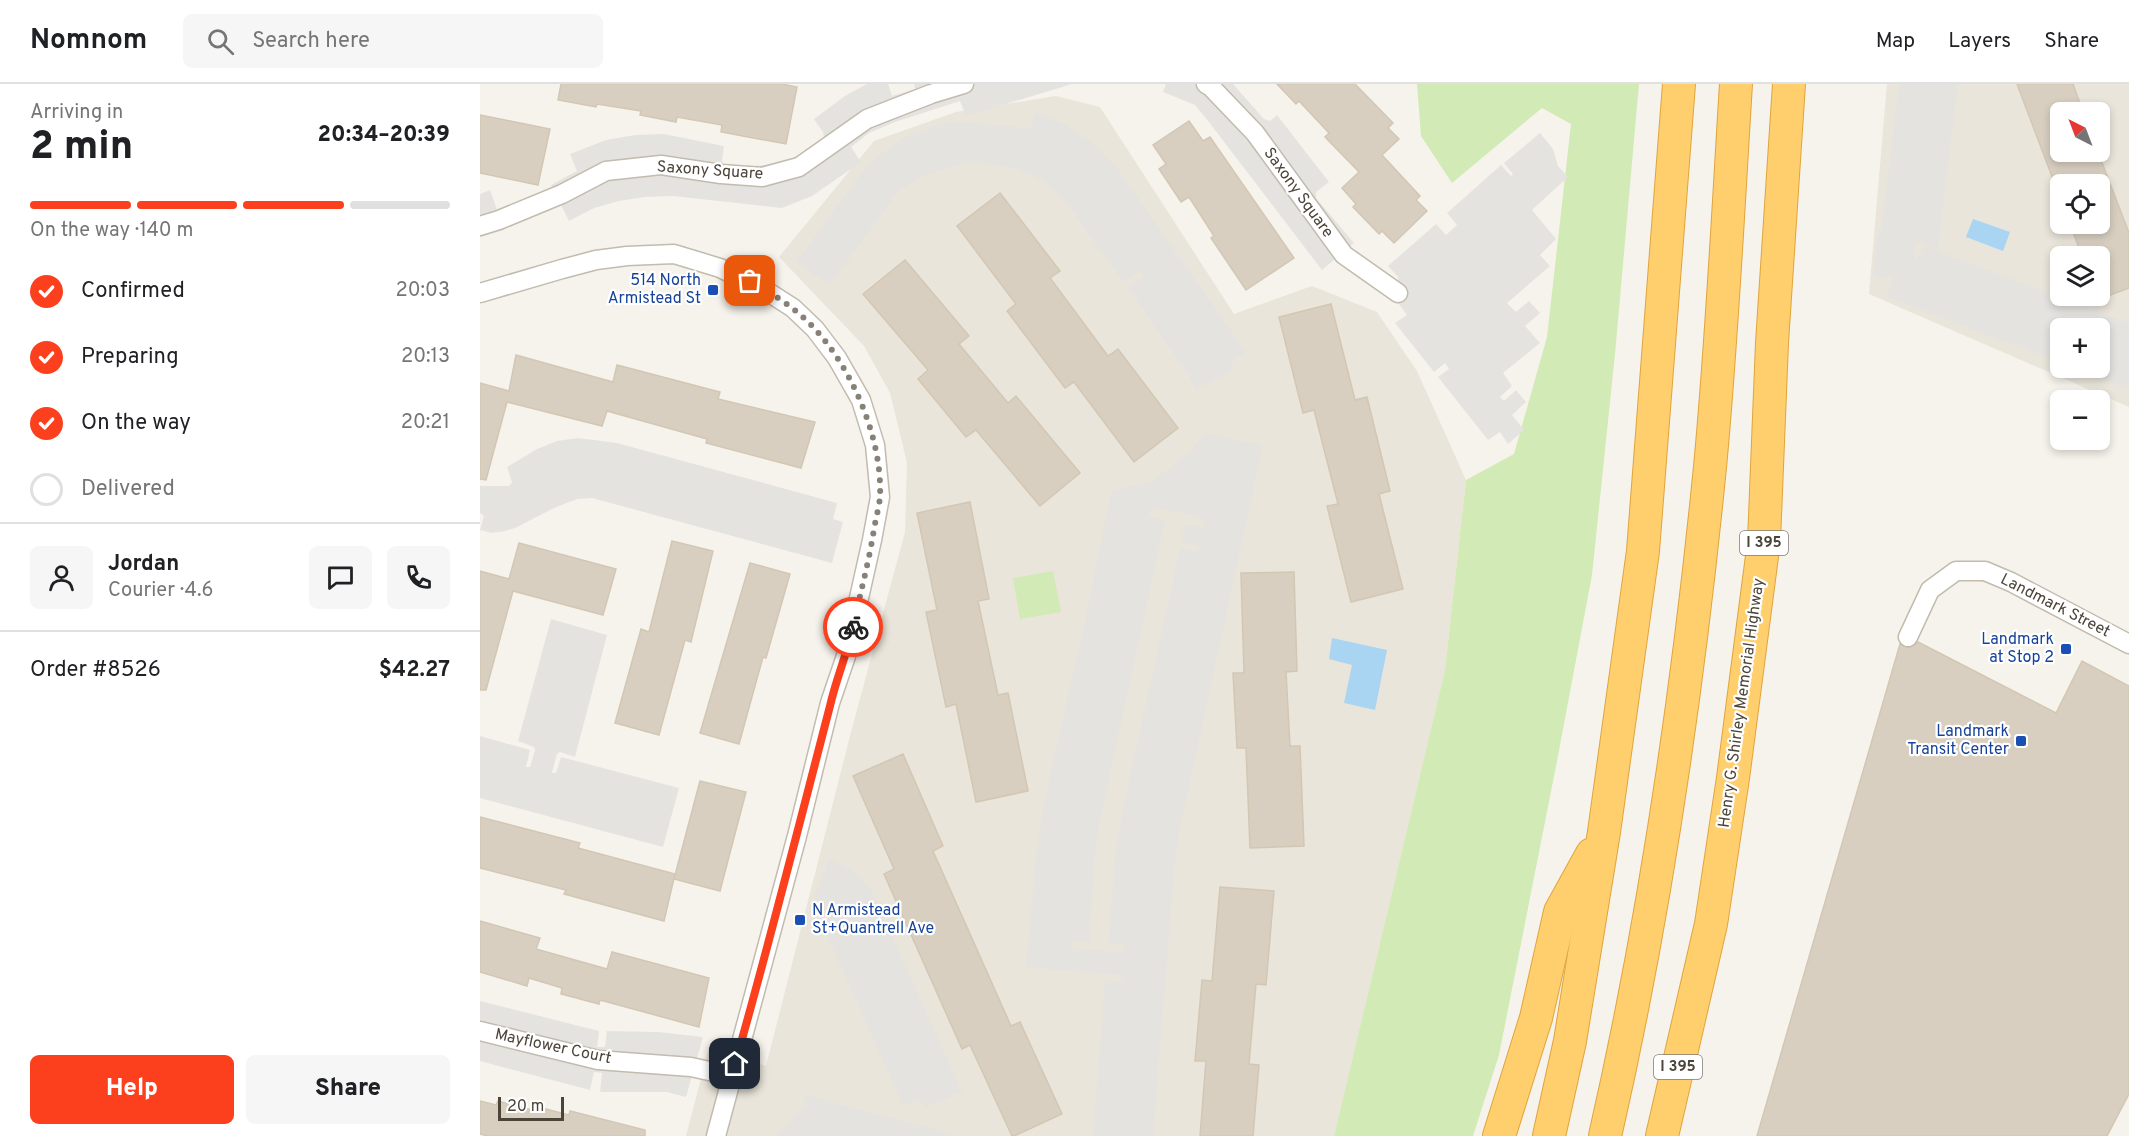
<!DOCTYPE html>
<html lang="en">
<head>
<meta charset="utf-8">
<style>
	body { margin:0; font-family:Overpass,sans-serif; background:#f6f6f6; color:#202124; height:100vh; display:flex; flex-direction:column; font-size:22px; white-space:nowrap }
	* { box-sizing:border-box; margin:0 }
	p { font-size:20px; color:#757577 }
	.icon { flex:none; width:33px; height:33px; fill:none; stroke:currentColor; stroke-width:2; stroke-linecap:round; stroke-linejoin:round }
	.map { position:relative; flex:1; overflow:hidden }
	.side { display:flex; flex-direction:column; background:#fff; width:480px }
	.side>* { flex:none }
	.needle { width:39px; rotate:318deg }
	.tools { position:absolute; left:1570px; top:18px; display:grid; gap:12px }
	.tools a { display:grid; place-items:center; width:60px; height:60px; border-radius:9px; background:#fff; box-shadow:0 3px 9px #0003; font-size:30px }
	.scale { position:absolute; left:18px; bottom:15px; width:66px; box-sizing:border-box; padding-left:6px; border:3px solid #4b4439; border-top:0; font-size:16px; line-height:21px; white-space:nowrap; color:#4b4439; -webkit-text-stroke:4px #fff; paint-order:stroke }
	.pin { position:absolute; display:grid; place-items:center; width:51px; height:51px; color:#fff; margin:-26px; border-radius:12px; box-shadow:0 3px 9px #0006 }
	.courier { position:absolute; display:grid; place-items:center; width:60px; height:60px; margin:-30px; border:4px solid #fc3f1d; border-radius:50%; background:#fff; color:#222; box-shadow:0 2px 8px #0007 }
	.headline em { font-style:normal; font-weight:800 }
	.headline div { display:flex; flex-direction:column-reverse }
	.headline { display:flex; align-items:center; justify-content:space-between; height:102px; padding:0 30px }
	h1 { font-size:39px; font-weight:800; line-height:45px }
	.bar { display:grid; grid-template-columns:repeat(4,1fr); gap:9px 6px; align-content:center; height:72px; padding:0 30px }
	.bar i { height:8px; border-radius:4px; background:#e0e0e0 }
	.bar .selected { background:#fc3f1d }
	.bar p { grid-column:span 4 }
	.line { display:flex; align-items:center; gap:15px; padding:0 30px; border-top:2px solid #e0e0e0 }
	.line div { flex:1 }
	.round { display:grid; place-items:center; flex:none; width:63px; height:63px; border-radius:9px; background:#f6f6f6 }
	ol { padding:0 30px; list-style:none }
	li { display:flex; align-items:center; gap:18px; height:66px }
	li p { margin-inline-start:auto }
	li .icon { padding:6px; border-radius:50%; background:#fc3f1d; color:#fff; stroke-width:4 }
	li:last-child { color:#757577 }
	li i { width:33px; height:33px; border:3px solid #e0e0e0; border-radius:50% }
	.cta { display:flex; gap:12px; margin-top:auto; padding:12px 30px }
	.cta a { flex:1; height:69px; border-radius:9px; background:#fc3f1d; color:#fff; font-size:24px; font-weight:800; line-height:69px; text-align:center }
	.cta a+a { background:#f6f6f6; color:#202124 }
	header { display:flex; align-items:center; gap:36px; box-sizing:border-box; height:84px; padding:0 30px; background:#fff; border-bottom:2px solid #e0e0e0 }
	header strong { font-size:28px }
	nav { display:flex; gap:33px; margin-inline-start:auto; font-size:21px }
	.search { width:420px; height:54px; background:#f6f6f6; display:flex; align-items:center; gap:15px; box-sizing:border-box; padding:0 21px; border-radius:9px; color:#757577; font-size:22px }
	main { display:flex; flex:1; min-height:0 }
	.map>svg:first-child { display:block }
</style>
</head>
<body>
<header>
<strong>Nomnom</strong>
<div class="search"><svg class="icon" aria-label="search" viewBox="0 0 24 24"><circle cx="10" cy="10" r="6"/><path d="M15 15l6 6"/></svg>Search here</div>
<nav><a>Map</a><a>Layers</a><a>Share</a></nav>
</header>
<main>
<section class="side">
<div class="headline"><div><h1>2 min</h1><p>Arriving in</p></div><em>20:34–20:39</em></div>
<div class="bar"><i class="selected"></i><i class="selected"></i><i class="selected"></i><i></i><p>On the way · 140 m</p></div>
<ol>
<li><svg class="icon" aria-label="check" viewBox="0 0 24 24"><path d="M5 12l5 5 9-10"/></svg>Confirmed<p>20:03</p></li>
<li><svg class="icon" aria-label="check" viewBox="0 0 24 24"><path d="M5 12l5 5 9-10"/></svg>Preparing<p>20:13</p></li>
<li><svg class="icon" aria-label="check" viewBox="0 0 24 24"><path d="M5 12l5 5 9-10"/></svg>On the way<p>20:21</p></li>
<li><i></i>Delivered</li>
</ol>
<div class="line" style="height:108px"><a class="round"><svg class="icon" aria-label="person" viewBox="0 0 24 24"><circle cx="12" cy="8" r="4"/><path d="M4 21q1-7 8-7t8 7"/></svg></a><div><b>Jordan</b><p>Courier · 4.6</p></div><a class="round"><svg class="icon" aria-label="chat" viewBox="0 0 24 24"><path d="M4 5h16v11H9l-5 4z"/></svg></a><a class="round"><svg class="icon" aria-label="phone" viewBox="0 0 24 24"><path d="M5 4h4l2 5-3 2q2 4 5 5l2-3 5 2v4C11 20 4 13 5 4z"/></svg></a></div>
<div class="line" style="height:78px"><div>Order #8526</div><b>$42.27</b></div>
<div class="cta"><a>Help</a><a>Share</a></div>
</section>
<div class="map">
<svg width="1649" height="1052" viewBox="0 0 1649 1052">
	<rect width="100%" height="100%" fill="#f6f3ec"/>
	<g fill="#eae5da" fill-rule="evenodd">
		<path d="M1407 0H1649V323L1389 210ZM1581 28H1620V68H1581ZM1581 100H1620V140H1581ZM1581 172H1620V212H1581ZM1581 244H1620V284H1581Z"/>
		<polygon points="576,12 620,23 754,230 832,202 897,228 937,287 986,396 965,586 854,1052 206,1052 229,964 286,982 371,648 425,448 427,379 410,309 384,262 299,173 394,57 476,28"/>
	</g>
	<g fill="#d2eab5">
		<polygon points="937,0 1159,0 1135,270 1112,491 1077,677 1019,971 993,1052 854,1052 965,586 986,396 1034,370 1067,253 1091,40 1062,24 972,99 941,52"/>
		<polygon points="573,487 581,528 540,535 533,494"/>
	</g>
	<g fill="#e5e3e0" fill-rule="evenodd">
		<polygon points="387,0 408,0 412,12 435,5 434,0 592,0 486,32 480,17 415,38 389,49 371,63 381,78 332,112 302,124 193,112 164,113 139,117 114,124 89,137 71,101 97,87 90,70 126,56 155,51 184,50 244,62 242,77 244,80 267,82 288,81 309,76 328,66 344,54 343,48 334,35 365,12"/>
		<polygon points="686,0 753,0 784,35 790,37 797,31 849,98 836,108 836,114 874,159 842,186 725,33 715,21 683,8"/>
		<polygon points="1419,0 1478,0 1458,166 1437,158 1434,171 1436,176 1444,162 1649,239 1649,305 1593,284 1620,284 1620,244 1581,244 1581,279 1407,213 1413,194 1393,192 1398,147 1401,147"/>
		<polygon points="556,28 584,40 601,50 620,65 637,84 766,268 751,277 754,286 716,305 707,289 648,204 663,193 660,187 643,198 585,117 564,97 534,85 510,80 484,79 441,93 418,108 350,201 316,178 388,80 423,54 450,43 477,37 551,45"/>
		<polygon points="1060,49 1073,65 1078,82 1088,93 1052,126 1076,155 1060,171 1070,182 1027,219 1036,228 1049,217 1060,229 1045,242 1060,259 1023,289 1032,302 1020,313 1024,317 1036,306 1046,318 1032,331 1044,346 1028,360 1020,348 1008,356 958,293 969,285 965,279 954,288 915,239 927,231 916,216 918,193 908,182 956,140 966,151 977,141 967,129 1021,81 1031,92 1033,90 1024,79"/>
		<polygon points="10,106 24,146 0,153 0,110"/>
		<path d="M724 349 783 361 699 749 694 789 673 1052H613L625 897H644L643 893 638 891 546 883 556 773 564 719 606 532 631 408 673 397 712 366ZM677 424 718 433 723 438 724 444 705 441 701 458 719 462V467L700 464 644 719 636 764 628 859 643 860 644 866 640 868 594 865 590 858H609L615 771 620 737 685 437 668 432 670 427Z"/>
		<polygon points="98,354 137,359 357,419 353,435 363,438 352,479 112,414 97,415 74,424 35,444 25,447 12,449 0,446 4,432 0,429 0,402 29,402 32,398 27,383 57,365 77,357"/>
		<polygon points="71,535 127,551 95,673 80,668 77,670 72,689 76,689 81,673 199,704 183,763 0,714 0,652 50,666 46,683 50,683 55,666 54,663 38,657"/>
		<polygon points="349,774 368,784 381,794 392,808 482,1008 444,1024 440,1015 423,1022 341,838 353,830 349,824 334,815"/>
		<polygon points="0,917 119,947 117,963 125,963 127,947 178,948 223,953 206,1013 187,1008 120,1008 122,989 114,988 110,1006 0,977"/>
		<polygon points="326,1011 479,1052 296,1052 323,1024"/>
	</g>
	<g fill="#a9d4f2">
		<polygon points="1493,135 1530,148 1523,167 1486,153"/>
		<polygon points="852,554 907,566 895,626 864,619 872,581 849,575"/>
	</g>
	<g fill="#d8cfc1" stroke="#d3c7b4" stroke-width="1.5">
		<polygon points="81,0 302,0 317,3 306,60 241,48 242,41 197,33 196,38 160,31 161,27 117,20 116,23 78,16"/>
		<polygon points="797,0 875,0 913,39 908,44 919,55 902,71 940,112 936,116 947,127 914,159 902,147 899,150 873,123 876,120 862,104 879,88 845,53 849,49 819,17 816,20"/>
		<polygon points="1537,0 1593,0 1603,28 1581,28 1581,68 1618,68 1649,149 1649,204 1620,215 1620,172 1602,172 1590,140 1620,140 1620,100 1581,100 1581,111 1579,111"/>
		<polygon points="0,31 70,45 58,101 0,89"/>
		<polygon points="709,37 723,57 730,53 814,174 766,206 731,154 734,152 709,113 701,118 679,85 686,80 673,61"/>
		<polygon points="520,109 580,187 570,194 628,272 638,265 698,344 654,378 594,298 585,304 527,227 536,220 477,142"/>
		<polygon points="425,176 489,252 479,260 528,319 536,312 600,389 560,422 496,346 486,353 438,295 448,286 383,210"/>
		<polygon points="851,220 875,316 887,313 910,407 899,410 923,505 871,518 847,422 858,420 834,326 823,329 799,233"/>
		<polygon points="36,271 133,298 137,281 240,308 238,315 335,338 321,384 226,359 227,355 127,327 122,342 27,318 6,396 0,395 0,299 29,307"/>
		<polygon points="490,418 509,515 498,517 518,611 528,609 548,707 496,718 476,620 466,623 446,528 457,526 437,429"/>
		<polygon points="192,457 233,467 211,558 205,556 179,651 135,639 161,545 169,548"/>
		<polygon points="39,459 136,485 123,531 33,507 6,606 0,606 0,487 29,495"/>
		<polygon points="270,479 310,490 286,574 283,573 259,660 220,649"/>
		<polygon points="814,488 817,587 806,588 810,662 820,662 824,762 770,764 766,664 757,664 753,589 764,589 761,489"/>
		<polygon points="1438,558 1576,629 1602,577 1649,602 1649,1010 1627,1052 1277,1052 1420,560 1430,564"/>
		<polygon points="423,670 463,762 453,767 531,942 540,938 582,1030 534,1052 532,1052 490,961 482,965 404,790 414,785 373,692"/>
		<polygon points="220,697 266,708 240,807 194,795"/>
		<polygon points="0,733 100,759 98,764 195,790 184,837 84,810 86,806 0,784"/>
		<polygon points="740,803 794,807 786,901 776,900 769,980 779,981 773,1052 720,1052 726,977 715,977 722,896 732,897"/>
		<polygon points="0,837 60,854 56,865 127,885 132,868 229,894 219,943 120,916 119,920 81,910 82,904 49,894 47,902 0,888"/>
		<polygon points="0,1017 16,1021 18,1017 52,1026 54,1022 89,1031 90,1027 165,1046 165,1052 8,1052 0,1050"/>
	</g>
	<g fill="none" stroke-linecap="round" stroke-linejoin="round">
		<defs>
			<g id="street">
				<polyline points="726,0 731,3 775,49 864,171 918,209"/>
				<polyline points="0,142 19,136 82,110 126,87 181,81 241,90 282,93 319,83 387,35 451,10 484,0"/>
				<polyline points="0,209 82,185 116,176 147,172 194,170 240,184 285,206 313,224 335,245 357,274 381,316 395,361 400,413 392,456 366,572 350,619 317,752 236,1052"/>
				<polyline points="1428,553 1450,506 1476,487 1505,487 1531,498 1649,560"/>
				<polyline points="0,947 118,976 211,983 252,992"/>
			</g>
			<g id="highway">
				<polyline points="1019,1052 1056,934 1080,828 1112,770"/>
				<polyline points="1069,1052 1090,957 1124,748 1163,467 1199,0"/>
				<path d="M1125 1052C1175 834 1208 605 1230 383 1242 256 1248 128 1256 0"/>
				<polyline points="1182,1052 1231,840 1253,694 1284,457 1292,259 1309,0"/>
			</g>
		</defs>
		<use href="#street" stroke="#c2bbae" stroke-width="21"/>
		<use href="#highway" stroke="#e0a43c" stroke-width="34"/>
		<use href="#street" stroke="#fff" stroke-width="18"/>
		<use href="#highway" stroke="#ffcf6e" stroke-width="32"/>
	</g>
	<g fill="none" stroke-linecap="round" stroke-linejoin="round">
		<path stroke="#878178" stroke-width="6" stroke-dasharray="0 10.8" d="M270 197C284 205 299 214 312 224 364 263 403 348 400 413 399 423 396 434 394 445 389 478 380 510 373 543"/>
		<path stroke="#fc3f1d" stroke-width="8" d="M255 980C289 861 319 741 350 622 356 595 367 570 373 543"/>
	</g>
	<g fill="#1a4fb4" stroke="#fff" stroke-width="2">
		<rect x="227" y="200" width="12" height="12" rx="3"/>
		<rect x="1580" y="559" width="12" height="12" rx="3"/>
		<rect x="1535" y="651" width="12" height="12" rx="3"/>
		<rect x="314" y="830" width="12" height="12" rx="3"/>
	</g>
	<g text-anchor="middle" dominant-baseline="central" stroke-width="4.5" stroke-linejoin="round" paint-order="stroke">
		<g fill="#fff" stroke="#817c74" stroke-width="1.5">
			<rect x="1260" y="447" width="48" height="24" rx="4.5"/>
			<rect x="1174" y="971" width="48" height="24" rx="4.5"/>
		</g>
		<g font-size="15" font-weight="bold" fill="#4b4439">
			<text x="1284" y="459">I 395</text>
			<text x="1198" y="983">I 395</text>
		</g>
		<g font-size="16" fill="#4b4439" stroke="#fff">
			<text transform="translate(230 87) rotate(4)">Saxony Square</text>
			<text transform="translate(818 109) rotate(54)">Saxony Square</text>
			<text transform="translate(1575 522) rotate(27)">Landmark Street</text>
			<text transform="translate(1262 619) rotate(-82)">Henry G. Shirley Memorial Highway</text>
			<text transform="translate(73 963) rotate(12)">Mayflower Court</text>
		</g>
		<g font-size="16" fill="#164399" stroke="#fff" text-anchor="end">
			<text x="221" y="197">514 North<tspan x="221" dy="18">Armistead St</tspan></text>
			<text x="1574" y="556">Landmark<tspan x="1574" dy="18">at Stop 2</tspan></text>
			<text x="1529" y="648">Landmark<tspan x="1529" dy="18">Transit Center</tspan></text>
			<text x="332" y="827" text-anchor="start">N Armistead<tspan x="332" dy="18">St+Quantrell Ave</tspan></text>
		</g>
	</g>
</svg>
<div class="tools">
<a><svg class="needle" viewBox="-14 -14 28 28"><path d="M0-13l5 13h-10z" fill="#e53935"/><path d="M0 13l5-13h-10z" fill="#757577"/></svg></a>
<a><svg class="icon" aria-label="locate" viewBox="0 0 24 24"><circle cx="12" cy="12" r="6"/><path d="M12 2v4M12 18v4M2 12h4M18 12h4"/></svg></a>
<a><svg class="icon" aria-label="layers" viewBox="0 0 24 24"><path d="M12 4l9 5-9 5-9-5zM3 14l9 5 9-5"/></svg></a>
<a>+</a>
<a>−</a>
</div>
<div class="scale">20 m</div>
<div class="pin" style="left:270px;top:197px;background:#ea580c"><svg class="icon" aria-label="bag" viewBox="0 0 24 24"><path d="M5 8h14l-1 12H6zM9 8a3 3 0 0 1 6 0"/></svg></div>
<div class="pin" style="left:255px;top:980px;background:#1f2937"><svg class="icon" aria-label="home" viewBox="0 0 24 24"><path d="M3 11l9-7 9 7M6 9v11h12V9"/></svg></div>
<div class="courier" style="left:373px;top:543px"><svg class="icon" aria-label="bike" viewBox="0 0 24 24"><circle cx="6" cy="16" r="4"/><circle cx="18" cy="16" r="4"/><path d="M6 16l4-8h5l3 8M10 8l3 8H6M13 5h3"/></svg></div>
</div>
</main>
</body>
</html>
